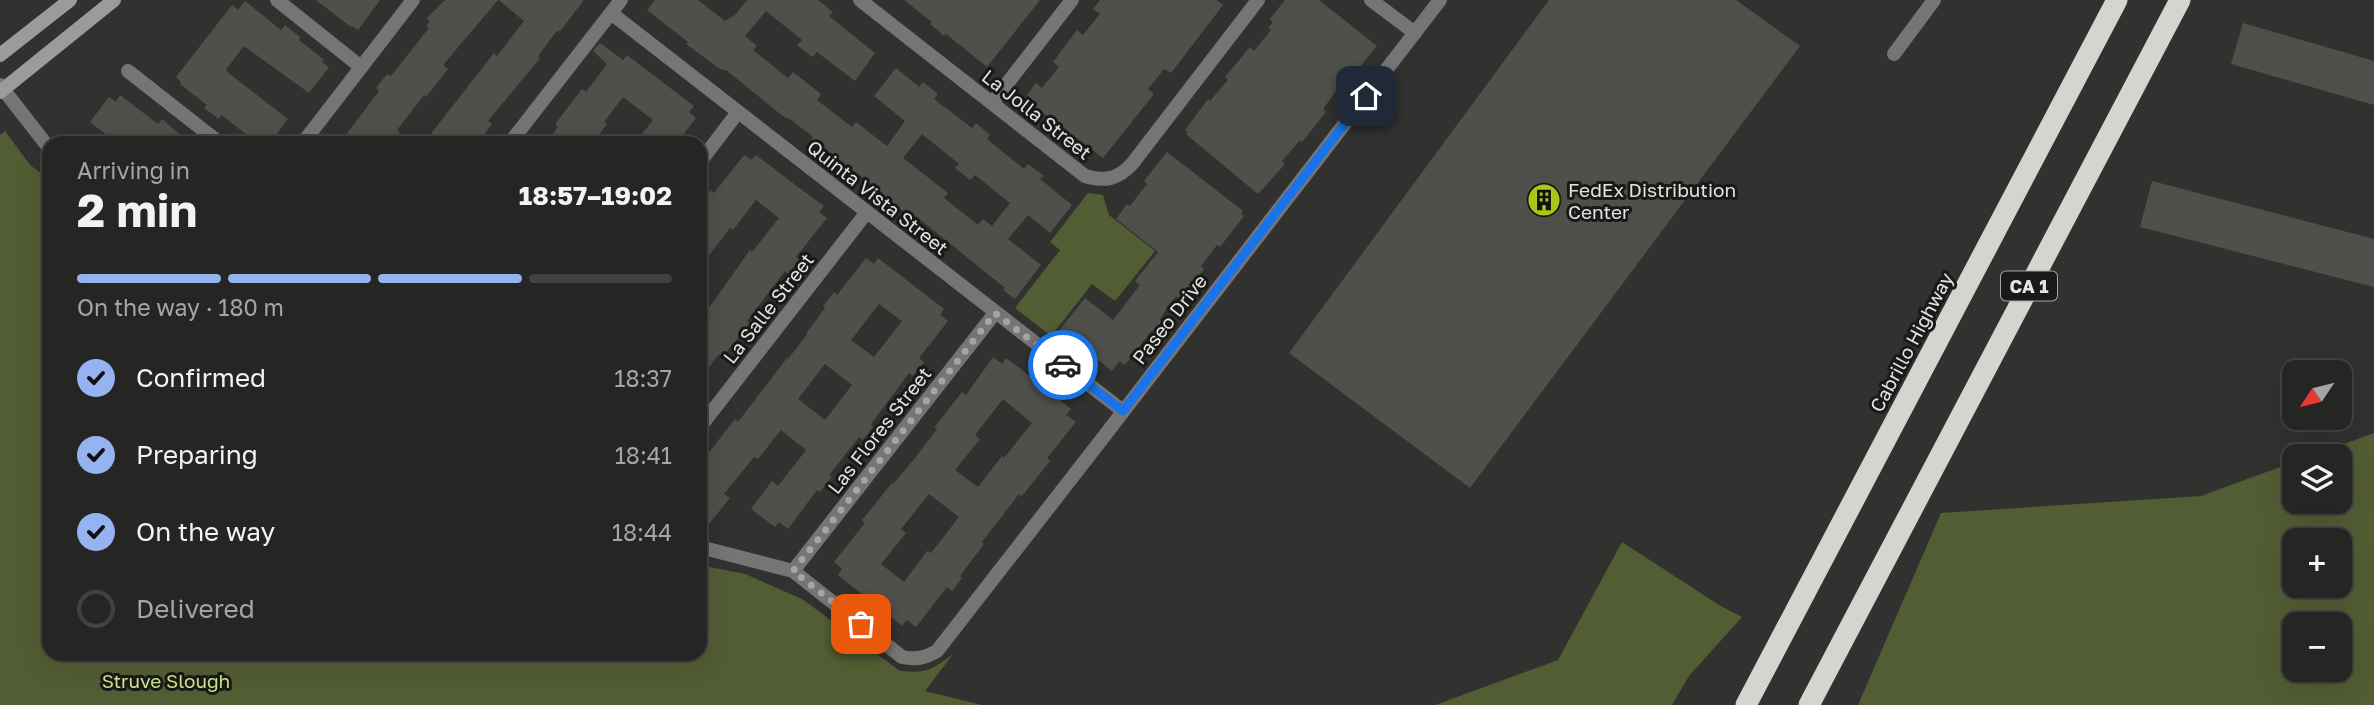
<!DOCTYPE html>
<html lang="en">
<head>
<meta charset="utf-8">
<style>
	body { margin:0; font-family:"Golos Text",sans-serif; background:#313230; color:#f1f3f6; height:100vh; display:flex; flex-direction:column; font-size:26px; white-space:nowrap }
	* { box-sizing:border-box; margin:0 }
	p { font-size:23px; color:#a3a5a6 }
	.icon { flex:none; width:38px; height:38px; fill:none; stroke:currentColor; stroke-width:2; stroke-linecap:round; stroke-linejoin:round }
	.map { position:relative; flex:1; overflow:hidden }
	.panel { position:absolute; left:42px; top:136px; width:665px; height:525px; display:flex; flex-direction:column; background:#252623; border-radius:21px; box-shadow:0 7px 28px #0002,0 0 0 2px #424341 }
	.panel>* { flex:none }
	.needle { width:46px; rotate:235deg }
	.buttons { position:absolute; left:2282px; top:360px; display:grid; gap:14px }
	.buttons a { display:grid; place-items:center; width:70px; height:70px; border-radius:14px; background:#252623; box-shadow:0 7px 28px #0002,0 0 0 2px #424341; font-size:35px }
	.pin { position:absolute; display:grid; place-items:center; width:60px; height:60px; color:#fff; margin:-30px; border-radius:14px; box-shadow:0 4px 10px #0006 }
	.courier { position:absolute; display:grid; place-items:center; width:70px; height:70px; margin:-35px; border:5px solid #1a73e8; border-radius:50%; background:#fff; color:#222; box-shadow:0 2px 9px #0007 }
	.summary em { font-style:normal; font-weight:700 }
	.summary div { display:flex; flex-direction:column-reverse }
	.summary { display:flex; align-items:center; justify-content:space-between; height:119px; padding:0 35px }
	h1 { font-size:46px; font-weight:700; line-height:52px }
	.bar { display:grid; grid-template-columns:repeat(4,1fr); gap:10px 7px; align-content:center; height:84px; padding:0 35px }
	.bar i { height:9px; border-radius:5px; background:#424341 }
	.bar .active { background:#95b2f1 }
	.bar p { grid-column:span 4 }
	ol { padding:0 35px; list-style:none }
	li { display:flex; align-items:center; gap:21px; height:77px }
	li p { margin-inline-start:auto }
	li .icon { padding:7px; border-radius:50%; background:#95b2f1; color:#111; stroke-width:4 }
	li:last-child { color:#a3a5a6 }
	li i { width:38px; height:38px; border:4px solid #424341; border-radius:50% }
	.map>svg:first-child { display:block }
</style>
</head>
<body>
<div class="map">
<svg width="2374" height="705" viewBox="0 0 2374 705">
	<rect width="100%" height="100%" fill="#31322f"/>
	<g fill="#535d34" fill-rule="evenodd">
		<path d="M5 131 30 165 49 179V654H700V565L745 574 802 599 900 671C926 674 933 669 953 654L925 691 982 705H0V135Z"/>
		<polygon points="1088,193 1103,195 1109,215 1155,251 1115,301 1092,284 1051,336 1015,308 1060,250 1050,242"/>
		<path d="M2374 433V705H1858L1941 513 2201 496 2294 462V502H2340V457H2309ZM2294 541H2340V586H2294ZM2294 625H2340V670H2294Z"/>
		<polygon points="1622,542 1719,605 1742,617 1689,676 1672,705 1435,705 1558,660"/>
	</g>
	<g fill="#4f504c" fill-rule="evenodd">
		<polygon points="316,0 380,0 358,30 352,26 351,27"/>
		<polygon points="445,0 498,0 443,65 448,69 426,97 424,95 397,130 400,132 391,144 339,144 379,91 376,88 387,74 391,76 429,28 426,26 430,21 427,18"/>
		<polygon points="499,0 584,0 561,30 556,32 538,56 540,58 488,121 492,124 477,144 426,144 431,137 430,135 494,53 497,56 524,21"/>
		<path d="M655 0H698L725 21 735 15 747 0H818L833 12 829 16 875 53 855 81 817 52 812 57 797 45 802 40 766 11 745 36 757 46 753 50 788 78 793 72 821 94 817 100 852 127 856 122 887 146 905 121 874 96 896 68 919 87 923 82 938 94 934 99 972 128 976 123 990 135 987 139 1024 169 1028 164 1044 176 1040 179 1072 205 1050 233 1028 215 1008 239 1041 265 1015 299 1003 290 1005 288 917 217 910 216 888 200 877 191 878 189 811 139 813 137 790 119 784 117 726 70 720 69 686 44 688 42 647 10ZM922 134 959 164 955 168 970 180 975 175 1010 203 992 226 983 219 978 225 944 198 948 193 903 158Z"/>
		<polygon points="904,0 1040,0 987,67 946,34 944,36 930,24 932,22"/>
		<polygon points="1100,0 1216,0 1223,5 1171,73 1164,69 1148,89 1154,94 1103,158 1024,99 1036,83 1042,88 1059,67 1053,62 1077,30 1083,35 1100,14 1093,9"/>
		<polygon points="1285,0 1319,0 1377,46 1342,89 1339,87 1323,109 1326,112 1302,142 1300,140 1282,161 1285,164 1258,194 1186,134 1188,132 1185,130 1208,99 1210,101 1228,80 1225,77 1250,47 1254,51 1271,30 1268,28 1273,22 1270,19"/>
		<polygon points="1549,0 1736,0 1800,46 1470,488 1289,353"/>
		<polygon points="245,1 281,30 285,25 300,37 299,40 324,60 322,62 329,67 309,93 244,46 227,68 226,71 288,119 269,144 247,144 251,138 221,115 219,119 204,108 207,105 180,84 181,82 176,77 232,5 238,10"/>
		<polygon points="2243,23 2374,61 2374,105 2231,64"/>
		<polygon points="600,43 623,60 627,55 694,106 689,112 696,118 676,144 634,144 653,120 623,97 604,122 607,124 592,144 545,144 558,127 555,124 582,89 586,92 607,64 593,51"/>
		<polygon points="120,95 158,124 162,119 191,144 118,144 90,122 109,97 116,102"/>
		<polygon points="1167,152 1243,211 1241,214 1244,216 1220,247 1217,245 1201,266 1204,269 1180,300 1176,296 1160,319 1162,322 1154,332 1152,330 1125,365 1119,361 1112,371 1073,340 1072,343 1058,332 1085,298 1113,320 1140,285 1135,281 1158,252 1116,219 1127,204 1130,206 1147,184 1144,181"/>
		<polygon points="744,155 751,160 756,155 798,187 824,206 819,212 827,218 796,257 799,260 788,274 785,271 747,321 750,323 739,337 722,357 719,354 700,379 700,327 710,314 706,312 750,250 752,252 779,218 756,200 733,230 730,228 700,267 700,203 711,190 714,193"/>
		<polygon points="2152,181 2374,239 2374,287 2140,227"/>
		<path d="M866 258 874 264 878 258 944 309 940 315 948 321 919 358 924 362 913 376 909 373 871 424 873 427 863 440 859 437 829 475 832 477 820 492 817 490 788 529 779 522 775 527 751 509 772 481 778 486 806 450 781 430 758 459 754 457 724 494 730 498 708 525 700 519V464L735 419 738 422 787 358 788 359 806 336 808 331 825 308 823 306 834 292 837 295ZM879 304 902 321 874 357 851 340ZM825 364 852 385 825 420 798 399Z"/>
		<path d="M993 357 1002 364 1006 358 1030 376 1071 409 1066 415 1076 422 1047 458 1050 461 1022 496 1019 494 982 542 984 544 960 576 962 578 952 591 947 587 916 627 907 620 902 626 838 575 842 569 834 562 865 523 862 520 892 483 893 484 915 458 937 429 934 428 962 392 966 395ZM1003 399 1032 423 1004 458 1002 456 978 487 955 470 980 439 975 435ZM929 494 959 517 931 553 927 551 904 582 881 564 906 533 901 529Z"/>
	</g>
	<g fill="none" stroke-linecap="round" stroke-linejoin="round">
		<g stroke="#757674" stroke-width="14">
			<polyline points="277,0 361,67"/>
			<path d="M860 0 1085 176C1105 182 1118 179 1132 164L1258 0"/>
			<polyline points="1371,0 1415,33"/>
			<polyline points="611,13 1123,411"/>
			<polyline points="1894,54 1934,0"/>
			<polyline points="128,71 221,144"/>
			<polyline points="0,85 49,148"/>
			<polyline points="992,103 1072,0"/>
			<polyline points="302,144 413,0"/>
			<polyline points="509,144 621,0"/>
			<polyline points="700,162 738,112"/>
			<polyline points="700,427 867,212"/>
			<path d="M700 547 793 571 902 657C916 660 925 658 937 651L1102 439 1440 0"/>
			<polyline points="793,571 995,313"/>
		</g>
		<g stroke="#9b9c9a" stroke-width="14">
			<polyline points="0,55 70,0"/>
			<polyline points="0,92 114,0"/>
		</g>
		<g stroke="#d4d5d1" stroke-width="21">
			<polyline points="1746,705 2117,0"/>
			<polyline points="1809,705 2180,0"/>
		</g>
	</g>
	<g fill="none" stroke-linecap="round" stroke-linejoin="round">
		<polyline stroke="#a5a6a3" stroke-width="7" stroke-dasharray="0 12.6" points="861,624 793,571 820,537 995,313 1063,365"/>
		<polyline stroke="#1a73e8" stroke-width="9" points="1063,365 1123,411 1366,96"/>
	</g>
	<defs>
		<symbol id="building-disc" viewBox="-11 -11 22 22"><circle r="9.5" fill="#aac718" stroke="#191918"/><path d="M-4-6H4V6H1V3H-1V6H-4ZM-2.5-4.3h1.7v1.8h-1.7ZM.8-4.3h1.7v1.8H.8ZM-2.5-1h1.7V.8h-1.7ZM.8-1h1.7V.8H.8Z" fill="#111"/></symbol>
	</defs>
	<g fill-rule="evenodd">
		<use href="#building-disc" x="1525" y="181" width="38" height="38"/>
	</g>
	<g text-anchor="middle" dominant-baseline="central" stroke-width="6" stroke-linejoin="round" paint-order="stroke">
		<rect fill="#191918" stroke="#a6a7a5" stroke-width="2" x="2001" y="271.5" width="56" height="29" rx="5"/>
		<g font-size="18" font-weight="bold" fill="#e3e4e2">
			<text x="2029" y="286">CA 1</text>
		</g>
		<g font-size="19" fill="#e3e4e2" stroke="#191918">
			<text transform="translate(1037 114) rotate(38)">La Jolla Street</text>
			<text transform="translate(878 197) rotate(38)">Quinta Vista Street</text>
			<text transform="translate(768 308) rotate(-52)">La Salle Street</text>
			<text transform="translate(1169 319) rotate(-52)">Paseo Drive</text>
			<text transform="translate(1911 342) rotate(-62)">Cabrillo Highway</text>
			<text transform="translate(879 430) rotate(-52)">Las Flores Street</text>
		</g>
		<g font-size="19" fill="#e3e4e2" stroke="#191918" text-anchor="start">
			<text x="1568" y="189">FedEx Distribution<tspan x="1568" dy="22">Center</tspan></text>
		</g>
		<g font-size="19" fill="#cfe58b" stroke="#191918">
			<text x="166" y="680">Struve Slough</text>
		</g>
	</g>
</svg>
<div class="buttons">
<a><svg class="needle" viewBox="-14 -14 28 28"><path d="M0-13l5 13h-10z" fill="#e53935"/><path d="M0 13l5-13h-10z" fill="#a3a5a6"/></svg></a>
<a><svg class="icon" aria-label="layers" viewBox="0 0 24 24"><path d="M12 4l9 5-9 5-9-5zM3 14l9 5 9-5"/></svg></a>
<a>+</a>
<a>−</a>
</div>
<div class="pin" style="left:861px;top:624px;background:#ea580c"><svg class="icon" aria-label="bag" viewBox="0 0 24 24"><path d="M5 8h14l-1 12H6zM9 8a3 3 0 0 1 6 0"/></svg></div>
<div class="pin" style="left:1366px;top:96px;background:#1f2937"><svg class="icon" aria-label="home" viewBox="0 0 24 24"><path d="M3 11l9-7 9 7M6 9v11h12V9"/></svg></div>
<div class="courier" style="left:1063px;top:365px"><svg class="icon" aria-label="car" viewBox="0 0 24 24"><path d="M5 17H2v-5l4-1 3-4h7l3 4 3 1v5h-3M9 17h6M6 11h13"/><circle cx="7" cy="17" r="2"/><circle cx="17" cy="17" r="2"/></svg></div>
<section class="panel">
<div class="summary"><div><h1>2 min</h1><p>Arriving in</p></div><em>18:57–19:02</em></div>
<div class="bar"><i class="active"></i><i class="active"></i><i class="active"></i><i></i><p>On the way · 180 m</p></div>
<ol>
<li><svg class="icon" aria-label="check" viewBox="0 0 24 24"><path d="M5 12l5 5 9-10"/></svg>Confirmed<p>18:37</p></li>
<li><svg class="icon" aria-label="check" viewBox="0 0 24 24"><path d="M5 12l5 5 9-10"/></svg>Preparing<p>18:41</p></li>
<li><svg class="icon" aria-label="check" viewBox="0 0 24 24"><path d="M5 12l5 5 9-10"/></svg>On the way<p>18:44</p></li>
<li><i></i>Delivered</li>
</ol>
</section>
</div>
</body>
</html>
